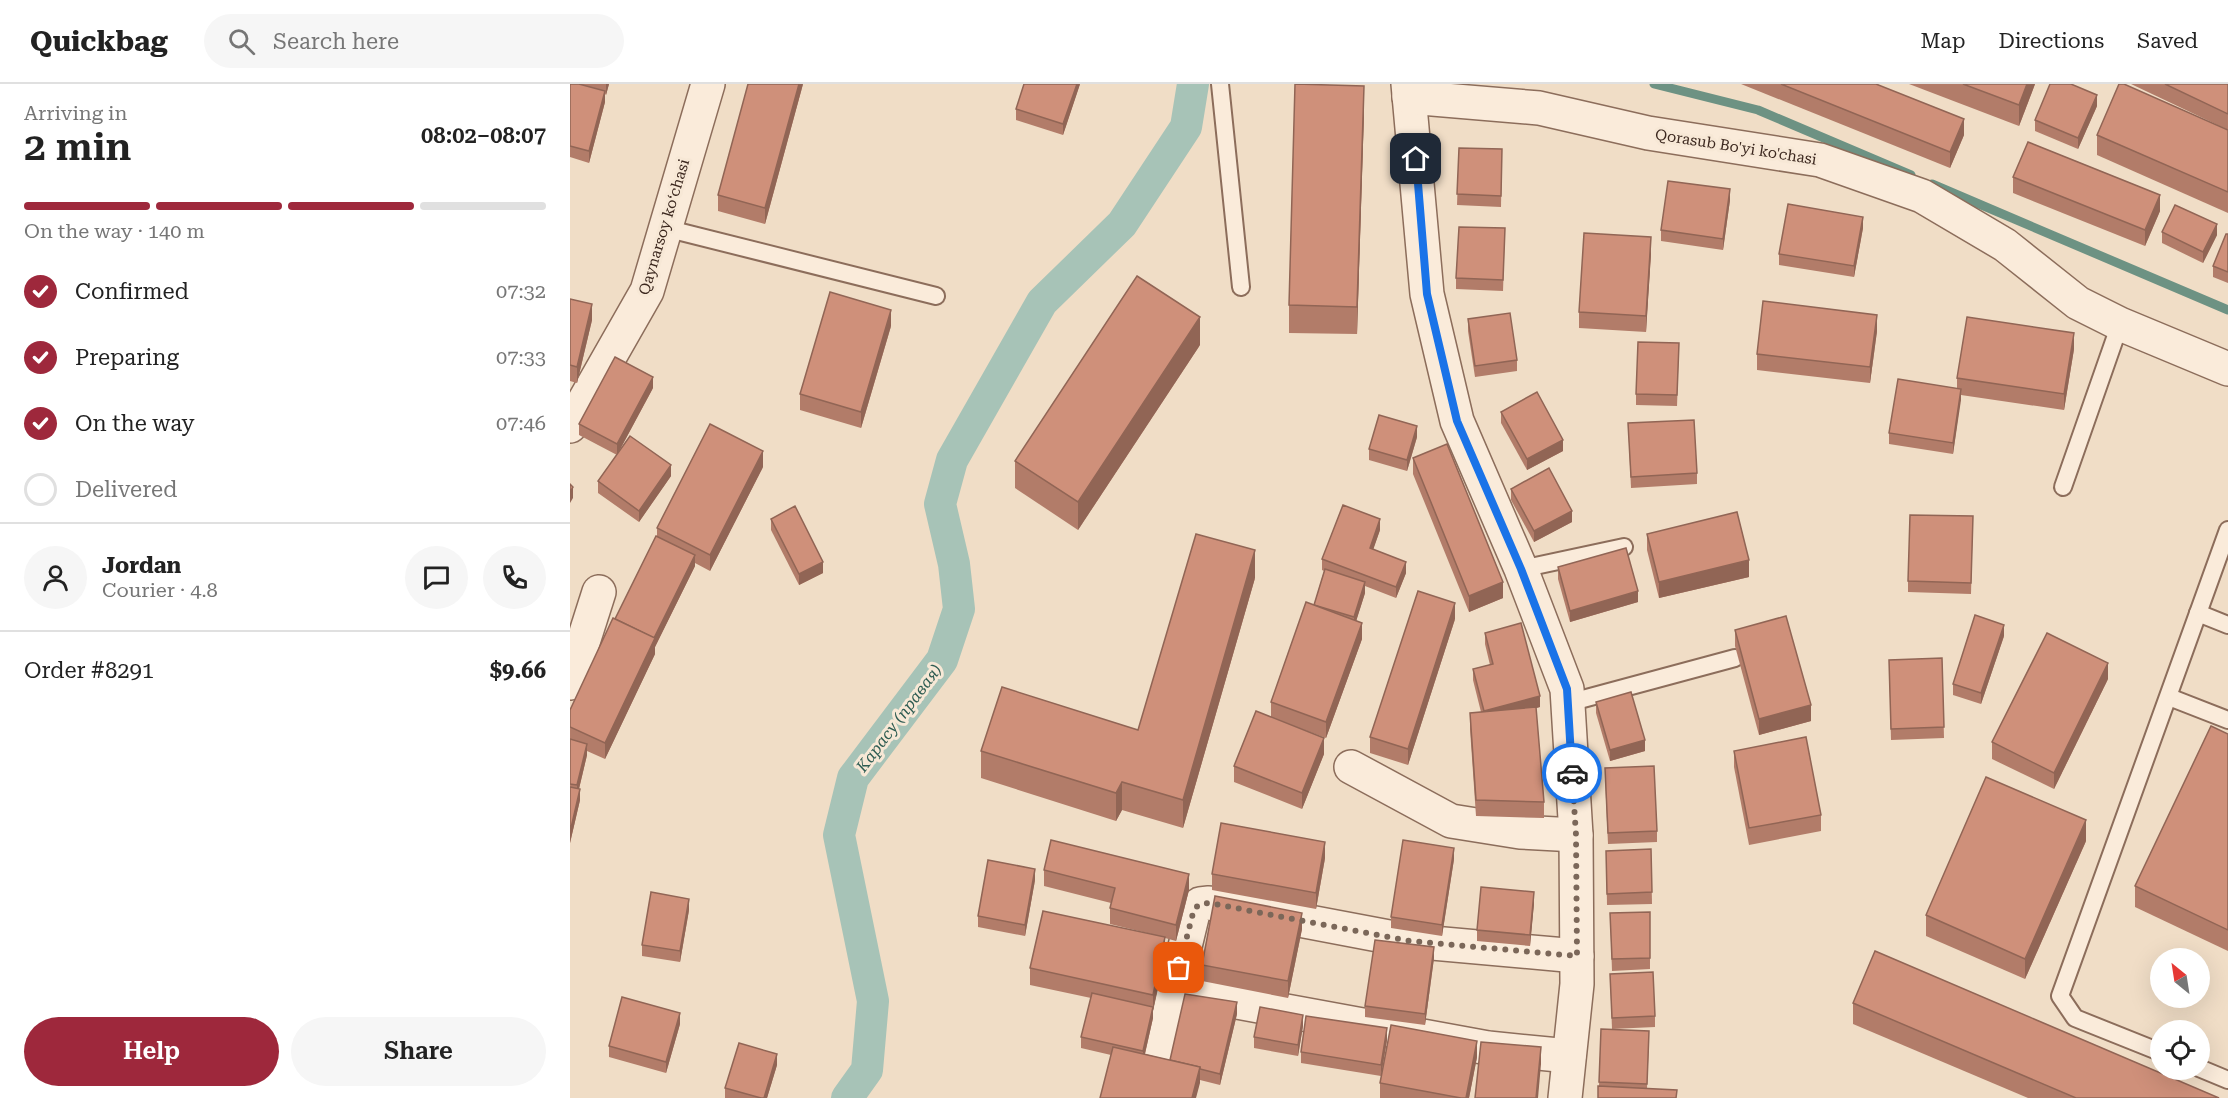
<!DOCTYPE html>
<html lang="en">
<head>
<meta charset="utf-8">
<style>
	body { margin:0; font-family:"Roboto Serif",serif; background:#f6f6f6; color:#222; height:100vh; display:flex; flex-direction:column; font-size:22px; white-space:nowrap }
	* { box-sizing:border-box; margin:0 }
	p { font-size:20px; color:#767676 }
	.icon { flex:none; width:33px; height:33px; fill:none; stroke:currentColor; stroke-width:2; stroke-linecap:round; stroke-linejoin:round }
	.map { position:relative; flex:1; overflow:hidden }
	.sheet { display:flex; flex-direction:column; background:#fff; width:570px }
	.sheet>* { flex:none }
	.needle { width:39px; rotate:330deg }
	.controls { position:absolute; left:1580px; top:864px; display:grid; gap:12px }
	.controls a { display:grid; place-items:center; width:60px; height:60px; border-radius:50%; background:#fff; box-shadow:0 6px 24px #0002; font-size:30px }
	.pin { position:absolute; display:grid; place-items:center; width:51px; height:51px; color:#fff; margin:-26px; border-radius:12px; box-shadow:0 3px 9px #0006 }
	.courier { position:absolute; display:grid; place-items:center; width:60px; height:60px; margin:-30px; border:4px solid #1a73e8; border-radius:50%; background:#fff; color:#222; box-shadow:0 2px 8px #0007 }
	.overview em { font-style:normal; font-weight:600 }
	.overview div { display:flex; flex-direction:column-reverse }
	.overview { display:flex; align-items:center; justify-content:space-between; height:102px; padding:0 24px }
	h1 { font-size:39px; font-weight:600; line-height:45px }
	.bar { display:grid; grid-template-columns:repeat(4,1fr); gap:9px 6px; align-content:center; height:72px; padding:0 24px }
	.bar i { height:8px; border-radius:4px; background:#e0e0e0 }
	.bar .on { background:#9e283c }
	.bar p { grid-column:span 4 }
	.line { display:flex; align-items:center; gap:15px; padding:0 24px; border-top:2px solid #e0e0e0 }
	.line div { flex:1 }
	.round { display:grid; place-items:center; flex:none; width:63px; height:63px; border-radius:32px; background:#f6f6f6 }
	ol { padding:0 24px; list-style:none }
	li { display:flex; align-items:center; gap:18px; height:66px }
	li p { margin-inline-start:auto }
	li .icon { padding:6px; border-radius:50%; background:#9e283c; color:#fff; stroke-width:4 }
	li:last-child { color:#767676 }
	li i { width:33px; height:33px; border:3px solid #e0e0e0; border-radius:50% }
	.button { display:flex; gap:12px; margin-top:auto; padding:12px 24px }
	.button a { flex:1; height:69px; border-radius:36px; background:#9e283c; color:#fff; font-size:24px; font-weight:600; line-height:69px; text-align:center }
	.button a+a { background:#f6f6f6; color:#222 }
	header { display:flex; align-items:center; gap:36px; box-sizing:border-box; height:84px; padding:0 30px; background:#fff; border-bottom:2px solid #e0e0e0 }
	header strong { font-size:28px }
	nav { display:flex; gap:33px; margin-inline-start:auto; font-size:21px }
	.search { width:420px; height:54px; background:#f6f6f6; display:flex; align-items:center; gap:15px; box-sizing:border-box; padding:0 21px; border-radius:33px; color:#767676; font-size:22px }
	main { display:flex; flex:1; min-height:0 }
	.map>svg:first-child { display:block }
</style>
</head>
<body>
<header>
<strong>Quickbag</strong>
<div class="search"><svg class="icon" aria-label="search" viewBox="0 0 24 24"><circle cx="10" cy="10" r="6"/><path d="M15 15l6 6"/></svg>Search here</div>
<nav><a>Map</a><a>Directions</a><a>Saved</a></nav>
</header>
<main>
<section class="sheet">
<div class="overview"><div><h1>2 min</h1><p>Arriving in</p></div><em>08:02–08:07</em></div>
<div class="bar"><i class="on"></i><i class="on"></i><i class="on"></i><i></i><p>On the way · 140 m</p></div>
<ol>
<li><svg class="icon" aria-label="check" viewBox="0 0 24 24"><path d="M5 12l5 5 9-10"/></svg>Confirmed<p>07:32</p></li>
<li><svg class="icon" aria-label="check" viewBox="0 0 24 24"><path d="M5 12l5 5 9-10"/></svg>Preparing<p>07:33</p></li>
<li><svg class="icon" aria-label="check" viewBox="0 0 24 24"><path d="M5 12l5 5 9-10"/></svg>On the way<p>07:46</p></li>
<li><i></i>Delivered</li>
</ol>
<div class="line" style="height:108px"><a class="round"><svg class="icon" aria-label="person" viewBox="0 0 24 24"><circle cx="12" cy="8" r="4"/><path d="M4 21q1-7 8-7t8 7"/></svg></a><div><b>Jordan</b><p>Courier · 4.8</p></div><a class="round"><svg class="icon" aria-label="chat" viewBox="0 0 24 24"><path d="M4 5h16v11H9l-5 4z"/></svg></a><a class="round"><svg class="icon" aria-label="phone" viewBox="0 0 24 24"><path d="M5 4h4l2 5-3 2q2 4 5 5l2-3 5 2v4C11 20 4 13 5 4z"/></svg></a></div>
<div class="line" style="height:78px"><div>Order #8291</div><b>$9.66</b></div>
<div class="button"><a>Help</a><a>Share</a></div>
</section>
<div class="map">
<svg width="1658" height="1014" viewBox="0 0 1658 1014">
	<rect width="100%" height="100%" fill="#f0ddc6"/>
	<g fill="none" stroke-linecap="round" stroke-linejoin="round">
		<g stroke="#6d9283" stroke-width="9">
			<polyline points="1084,0 1188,26 1341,91"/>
			<polyline points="1362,100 1658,226"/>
		</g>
		<polyline stroke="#a7c3b7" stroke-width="32" points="277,1014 297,986 303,917 269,751 283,694 372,576 389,525 384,480 370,420 382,376 472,218 552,140 616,43 623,0"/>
		<defs>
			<g id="service">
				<polyline points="650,0 671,203"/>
				<polyline points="95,144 366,212"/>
				<polyline points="1493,403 1550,240"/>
				<polyline points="951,485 1054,463"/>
				<polyline points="1628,529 1658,541"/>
				<polyline points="1599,613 1658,636"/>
				<polyline points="998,619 1165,574"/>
				<polyline points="1590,968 1505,934 1490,912 1658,446"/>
				<polyline points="1629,984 1658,996"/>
			</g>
			<g id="minor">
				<polyline points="838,0 857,210 887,337 951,485 997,605 1006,751 1007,900 995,1014"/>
				<polyline points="839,13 969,24 1078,49 1250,76 1352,112 1435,161 1508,219 1550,240 1658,285"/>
				<polyline points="0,342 77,207 138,0"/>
				<polyline points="0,599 29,508"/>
				<polyline points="781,683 881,737 950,748 1006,751"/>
				<polyline points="605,904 624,825 630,820 639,819 840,857 1007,872"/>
				<polyline points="591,968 605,904 618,909 918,964 999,972"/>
			</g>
		</defs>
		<use href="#service" stroke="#8c6d5b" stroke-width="20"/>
		<use href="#minor" stroke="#8c6d5b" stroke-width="36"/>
		<use href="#service" stroke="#faebda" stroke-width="16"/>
		<use href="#minor" stroke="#faebda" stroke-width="33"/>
	</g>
	<g fill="#b27c69">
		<polygon points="0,0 39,0 36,11 35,10 35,18 19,79 0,73"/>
		<polygon points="233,0 195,140 148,127 148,111"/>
		<polygon points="510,0 493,51 446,36 446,25"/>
		<polygon points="1171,0 1306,0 1394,51 1380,84"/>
		<polygon points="1339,0 1465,0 1449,42"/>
		<polygon points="1561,0 1658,0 1658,46"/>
		<polygon points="1527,22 1508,65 1465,47 1465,36"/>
		<polygon points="794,29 787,250 719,249 719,221"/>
		<polygon points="1658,46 1658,129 1527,71 1527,51"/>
		<polygon points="889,64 932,65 931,123 887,121"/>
		<polygon points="1443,93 1590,127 1575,162 1443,109"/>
		<polygon points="1160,116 1153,166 1091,157 1091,146"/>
		<polygon points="935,144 933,207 886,205 886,194"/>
		<polygon points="1293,144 1284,193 1209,181 1209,170"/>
		<polygon points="1592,148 1647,151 1633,179 1592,159"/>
		<polygon points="1658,150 1658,199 1643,193 1643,182"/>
		<polygon points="1081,169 1076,248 1009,244 1009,228"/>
		<polygon points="0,215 22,236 7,299 0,297"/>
		<polygon points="898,235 947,276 947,287 905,293 898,247"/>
		<polygon points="321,242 291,344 230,326 230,310"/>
		<polygon points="1307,247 1300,299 1187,286 1187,270"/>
		<polygon points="1109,259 1107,322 1066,321 1066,310"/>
		<polygon points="630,261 508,446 445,404 445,377"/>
		<polygon points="1504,265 1494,326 1391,311 1383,370 1319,360 1319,349 1387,304 1387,294"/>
		<polygon points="83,304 47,371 101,392 69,438 28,409 28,397 47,371 9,351 9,340"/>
		<polygon points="931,328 993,367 957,386 931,339"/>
		<polygon points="1058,339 1127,389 1127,400 1061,404"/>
		<polygon points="847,353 837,387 799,376 799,365"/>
		<polygon points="843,374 933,514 899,528 843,390"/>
		<polygon points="193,383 140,487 125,479 125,482 85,563 85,570 35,675 17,667 17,671 9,705 10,716 0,759 0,626 87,453 87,444"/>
		<polygon points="941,405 1002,438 964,458 941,416"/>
		<polygon points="1403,432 1401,510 1338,508 1338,497"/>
		<polygon points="201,435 253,489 229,501 201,446"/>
		<polygon points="810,446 803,465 836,489 826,514 795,502 795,509 786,537 792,555 756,654 721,641 754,670 732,725 664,698 664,682 701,633 701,618 744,521 754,487 752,486 752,475"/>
		<polygon points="1077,450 1179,493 1089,514 1077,466"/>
		<polygon points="988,483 1068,518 1000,538 988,495"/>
		<polygon points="685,494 613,744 552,726 546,737 411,694 411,667 568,646"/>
		<polygon points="885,535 838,681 800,669 800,653"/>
		<polygon points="1165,546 1241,637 1189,651 1165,562"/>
		<polygon points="915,549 970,623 966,624 974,718 974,734 906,732 900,645 900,629 911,628 903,596 903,585 920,581 915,560"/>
		<polygon points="1434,552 1411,620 1383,611 1383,600"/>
		<polygon points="1372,574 1374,654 1321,656 1319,576"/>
		<polygon points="1538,595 1484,705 1422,675 1422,658"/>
		<polygon points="1026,618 1075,667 1040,677 1026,629"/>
		<polygon points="1658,650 1658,867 1565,823 1565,802"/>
		<polygon points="1164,667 1251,731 1251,747 1179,761 1164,683"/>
		<polygon points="1035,695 1087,747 1087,758 1038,760"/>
		<polygon points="1516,757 1455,895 1356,852 1356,831"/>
		<polygon points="1081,765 1082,820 1037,821 1036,767"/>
		<polygon points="755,774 746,825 642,806 642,790"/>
		<polygon points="884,775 872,852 821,844 821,833"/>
		<polygon points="474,786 619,806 606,857 595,854 595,869 583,926 583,934 575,970 600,976 667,930 650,1001 630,996 630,999 541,971 511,964 511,953 521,914 460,901 460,884 581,850 540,840 540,824 541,819 474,802"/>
		<polygon points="465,796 455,852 408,843 408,832"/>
		<polygon points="964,819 960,862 907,857 907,846"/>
		<polygon points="119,826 110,878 72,872 72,861"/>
		<polygon points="1080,828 1080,885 1042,887 1040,829"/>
		<polygon points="732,845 718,914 632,897 632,881"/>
		<polygon points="864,874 855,941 795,933 795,922"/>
		<polygon points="1040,890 1085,932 1085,943 1042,945"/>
		<polygon points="1283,919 1649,1014 1458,1014 1283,940"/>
		<polygon points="110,940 96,989 39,973 39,962"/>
		<polygon points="733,942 728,972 684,964 684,953"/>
		<polygon points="1031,945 1079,958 1077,1004 1107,1014 1029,1002"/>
		<polygon points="817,956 811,992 731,979 731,968"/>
		<polygon points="907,973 899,1014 810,1014 810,999"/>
		<polygon points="207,981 197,1014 155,1014 155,1004"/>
	</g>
	<g fill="#916555">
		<polygon points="36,0 39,0 36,11"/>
		<polygon points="229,0 233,0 195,140 195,124"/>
		<polygon points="507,0 510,0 493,51 493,40"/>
		<polygon points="1457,0 1465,0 1449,42 1449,21"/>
		<polygon points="794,2 794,29 787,250 787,223"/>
		<polygon points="35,7 35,18 19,79 19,67"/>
		<polygon points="1527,11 1527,22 1508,65 1508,54"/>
		<polygon points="1394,35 1394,51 1380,84 1380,68"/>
		<polygon points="1160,105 1160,116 1153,166 1153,155"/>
		<polygon points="1590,111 1590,127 1575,162 1575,146"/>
		<polygon points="1293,133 1293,144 1284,193 1284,182"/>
		<polygon points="1647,140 1647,151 1633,179 1633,168"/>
		<polygon points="1081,153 1081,169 1076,248 1076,232"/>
		<polygon points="22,220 22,236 7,299 7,283"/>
		<polygon points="321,226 321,242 291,344 291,328"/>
		<polygon points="1307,231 1307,247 1300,299 1300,283"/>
		<polygon points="630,233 630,261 508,446 508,418"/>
		<polygon points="1504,249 1504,265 1494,326 1494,310"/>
		<polygon points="83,293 83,304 47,371 47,360"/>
		<polygon points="1391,305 1391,316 1383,370 1383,359"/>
		<polygon points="847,342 847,353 837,387 837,376"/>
		<polygon points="993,356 993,367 957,386 957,375"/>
		<polygon points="193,367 193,383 140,487 140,471"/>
		<polygon points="101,381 101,392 69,438 69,427"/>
		<polygon points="3,403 3,414 0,419 0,408"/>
		<polygon points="1002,427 1002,438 964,458 964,447"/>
		<polygon points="810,435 810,446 800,475 800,464"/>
		<polygon points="685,466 685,494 613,744 613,716"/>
		<polygon points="125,471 125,482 85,563 85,570 35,675 35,659 83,555"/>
		<polygon points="1179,476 1179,493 1089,514 1089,498"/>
		<polygon points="253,478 253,489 229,501 229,490"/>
		<polygon points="836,478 836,489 826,514 826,503"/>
		<polygon points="795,498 795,509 784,544 784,533"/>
		<polygon points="933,498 933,514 899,528 899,512"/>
		<polygon points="1068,507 1068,518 1000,538 1000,527"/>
		<polygon points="885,519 885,535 838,681 838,665"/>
		<polygon points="792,539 792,555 756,654 756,638"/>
		<polygon points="1434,541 1434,552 1411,620 1411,609"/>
		<polygon points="1538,579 1538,595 1484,705 1484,689"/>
		<polygon points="970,612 970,623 914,638 914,627"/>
		<polygon points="1241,621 1241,637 1189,651 1189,635"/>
		<polygon points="754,654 754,670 732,725 732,709"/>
		<polygon points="1075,656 1075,667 1040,677 1040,666"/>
		<polygon points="17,660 17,671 7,713 7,701"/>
		<polygon points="552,698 552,726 546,737 546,709"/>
		<polygon points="10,705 10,716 0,759 0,748"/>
		<polygon points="1516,736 1516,757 1455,895 1455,875"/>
		<polygon points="755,758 755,774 746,825 746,809"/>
		<polygon points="884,764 884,775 872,852 872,841"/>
		<polygon points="465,785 465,796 455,852 455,841"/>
		<polygon points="619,790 619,806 606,857 606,841"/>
		<polygon points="964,808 964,819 960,862 960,851"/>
		<polygon points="119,815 119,826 110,878 110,867"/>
		<polygon points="732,829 732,845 718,914 718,897"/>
		<polygon points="595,853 595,869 583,926 583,934 573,978 573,967 583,925 583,911"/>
		<polygon points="864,863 864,874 855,941 855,930"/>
		<polygon points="667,918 667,930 650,1001 650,990"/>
		<polygon points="110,929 110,940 96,989 96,978"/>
		<polygon points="733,931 733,942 728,972 728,961"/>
		<polygon points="817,944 817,956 811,992 811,981"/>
		<polygon points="907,957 907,973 899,1014 896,1014"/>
		<polygon points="971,963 971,980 968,1014 966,1014"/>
		<polygon points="207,970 207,981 197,1014 194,1014"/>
		<polygon points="630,983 630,999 626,1014 622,1014"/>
	</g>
	<g fill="#cf907a" stroke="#916555" stroke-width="1.5">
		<polygon points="0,0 9,0 35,7 19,67 0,62"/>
		<polygon points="178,0 229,0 195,124 148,111"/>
		<polygon points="454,0 507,0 493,40 446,25"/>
		<polygon points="725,0 794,2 787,223 719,221"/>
		<polygon points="1211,0 1306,0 1394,35 1380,68"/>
		<polygon points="1393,0 1457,0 1449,21"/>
		<polygon points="1480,0 1501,0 1527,11 1508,54 1465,36"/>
		<polygon points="1549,0 1554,0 1658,46 1658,108 1527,51"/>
		<polygon points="1595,0 1658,0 1658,30"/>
		<polygon points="1458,58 1590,111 1575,146 1443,93"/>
		<polygon points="889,64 932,65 931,112 887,110"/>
		<polygon points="1098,97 1160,105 1153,155 1091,146"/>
		<polygon points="1218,120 1293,133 1284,182 1209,170"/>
		<polygon points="1605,121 1647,140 1633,168 1592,148"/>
		<polygon points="889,143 935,144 933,196 886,194"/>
		<polygon points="1014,149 1081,153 1076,232 1009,228"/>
		<polygon points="1656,150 1658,150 1658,188 1643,182"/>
		<polygon points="567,192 630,233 508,418 445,377"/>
		<polygon points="260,208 321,226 291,328 230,310"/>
		<polygon points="0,215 22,220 7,283 0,281"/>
		<polygon points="1193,217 1307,231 1300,283 1187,270"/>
		<polygon points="940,229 947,276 905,282 898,235"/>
		<polygon points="1397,233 1504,249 1494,310 1387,294"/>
		<polygon points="1068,258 1109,259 1107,311 1066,310"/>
		<polygon points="45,273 83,293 47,360 9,340"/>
		<polygon points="1328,295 1391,305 1383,359 1319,349"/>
		<polygon points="967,308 993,356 957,375 931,328"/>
		<polygon points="809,331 847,342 837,376 799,365"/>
		<polygon points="1124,336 1127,389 1061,393 1058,339"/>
		<polygon points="140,340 193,367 140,471 87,444"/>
		<polygon points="60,352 101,381 69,427 28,397"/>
		<polygon points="877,360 933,498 899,512 843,374"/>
		<polygon points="979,384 1002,427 964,447 941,405"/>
		<polygon points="0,400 3,403 0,408"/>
		<polygon points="773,421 810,435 800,464 836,478 826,503 752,475"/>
		<polygon points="225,422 253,478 229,490 201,435"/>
		<polygon points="1167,428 1179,476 1089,498 1077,450"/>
		<polygon points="1340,431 1403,432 1401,499 1338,497"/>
		<polygon points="626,450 685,466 613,716 552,698 546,709 411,667 432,603 568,646"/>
		<polygon points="86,452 125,471 84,554 45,535"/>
		<polygon points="1056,464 1068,507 1000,527 988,483"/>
		<polygon points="755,485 795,498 784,533 744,521"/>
		<polygon points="848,507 885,519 838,665 800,653"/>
		<polygon points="736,518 792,539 756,638 701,618"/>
		<polygon points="1405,531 1434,541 1411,609 1383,600"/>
		<polygon points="1216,532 1241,621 1189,635 1165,546"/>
		<polygon points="43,534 85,554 35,659 0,643 0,626"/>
		<polygon points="951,539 970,612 914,627 903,585 923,580 915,549"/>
		<polygon points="1477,549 1538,579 1484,689 1422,658"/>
		<polygon points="1372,574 1374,643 1321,645 1319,576"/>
		<polygon points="1061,608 1075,656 1040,666 1026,618"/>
		<polygon points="966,623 974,718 906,716 900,629"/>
		<polygon points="686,627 754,654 732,709 664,682"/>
		<polygon points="1641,642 1658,650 1658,846 1565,802"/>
		<polygon points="1236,653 1251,731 1179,744 1164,667"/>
		<polygon points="0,655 17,660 7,701 0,700"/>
		<polygon points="1084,682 1087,747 1038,749 1035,684"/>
		<polygon points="1416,693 1516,736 1455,875 1356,831"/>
		<polygon points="0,703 10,705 0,748"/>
		<polygon points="651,739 755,758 746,809 642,790"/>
		<polygon points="481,756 619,790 606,841 540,824 545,804 474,786"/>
		<polygon points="833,756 884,764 872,841 821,833"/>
		<polygon points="1081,765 1082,808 1037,810 1036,767"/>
		<polygon points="418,776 465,785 455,841 408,832"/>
		<polygon points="911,803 964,808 960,851 907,846"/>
		<polygon points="81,808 119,815 110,867 72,861"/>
		<polygon points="645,812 732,829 718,897 632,881"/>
		<polygon points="473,827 595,853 583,911 460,884"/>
		<polygon points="1080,828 1080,874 1042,875 1040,829"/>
		<polygon points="805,856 864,863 855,930 795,922"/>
		<polygon points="1305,867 1649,1014 1506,1014 1283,919"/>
		<polygon points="1083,888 1085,932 1042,934 1040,890"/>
		<polygon points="522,909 583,923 573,967 511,953"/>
		<polygon points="615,910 667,918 650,990 630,985 630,983 600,976"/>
		<polygon points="52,913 110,929 96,978 39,962"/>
		<polygon points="690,923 733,931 728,961 684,953"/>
		<polygon points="736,932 817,944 811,981 731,968"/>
		<polygon points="821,941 907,957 896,1014 891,1014 810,999"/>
		<polygon points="1031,945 1079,947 1077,1000 1029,998"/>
		<polygon points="911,958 971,963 966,1014 905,1014"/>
		<polygon points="169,959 207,970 194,1014 191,1014 155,1004"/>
		<polygon points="543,963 630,983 622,1014 530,1014"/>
		<polygon points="1028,1002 1107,1006 1106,1014 1028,1014"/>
	</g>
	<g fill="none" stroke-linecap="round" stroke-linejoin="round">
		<polyline stroke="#7b6759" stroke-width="6" stroke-dasharray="0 10.8" points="609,884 624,825 630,820 639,819 840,857 1007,872 1006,751 1002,689"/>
		<polyline stroke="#1a73e8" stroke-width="8" points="846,75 857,210 887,337 951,485 997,605 1002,689"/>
	</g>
	<g text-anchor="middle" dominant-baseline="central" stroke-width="6" stroke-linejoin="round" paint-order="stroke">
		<g font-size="15" fill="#3c281f" stroke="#f7e8d6">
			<text transform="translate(1166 63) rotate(9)">Qorasub Bo'yi ko'chasi</text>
			<text transform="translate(94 143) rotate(-73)">Qaynarsoy koʻchasi</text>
		</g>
		<g font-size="16" font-style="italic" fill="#2e5c52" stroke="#f7e8d6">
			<text transform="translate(329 634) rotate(-53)">Карасу (правая)</text>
		</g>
	</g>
</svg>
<div class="controls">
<a><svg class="needle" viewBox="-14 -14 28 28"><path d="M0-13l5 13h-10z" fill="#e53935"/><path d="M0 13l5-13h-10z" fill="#767676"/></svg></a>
<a><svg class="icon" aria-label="locate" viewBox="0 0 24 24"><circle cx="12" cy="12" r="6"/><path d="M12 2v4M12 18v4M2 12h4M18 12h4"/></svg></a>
</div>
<div class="pin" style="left:609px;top:884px;background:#ea580c"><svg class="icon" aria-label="bag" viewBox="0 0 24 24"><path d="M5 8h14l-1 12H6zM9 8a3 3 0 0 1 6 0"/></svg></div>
<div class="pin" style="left:846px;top:75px;background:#1f2937"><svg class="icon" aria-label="home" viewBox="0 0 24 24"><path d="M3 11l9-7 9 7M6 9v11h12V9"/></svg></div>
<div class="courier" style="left:1002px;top:689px"><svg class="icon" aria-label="car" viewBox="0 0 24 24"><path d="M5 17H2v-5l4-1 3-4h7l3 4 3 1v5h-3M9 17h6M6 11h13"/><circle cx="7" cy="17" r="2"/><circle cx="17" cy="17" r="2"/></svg></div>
</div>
</main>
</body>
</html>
